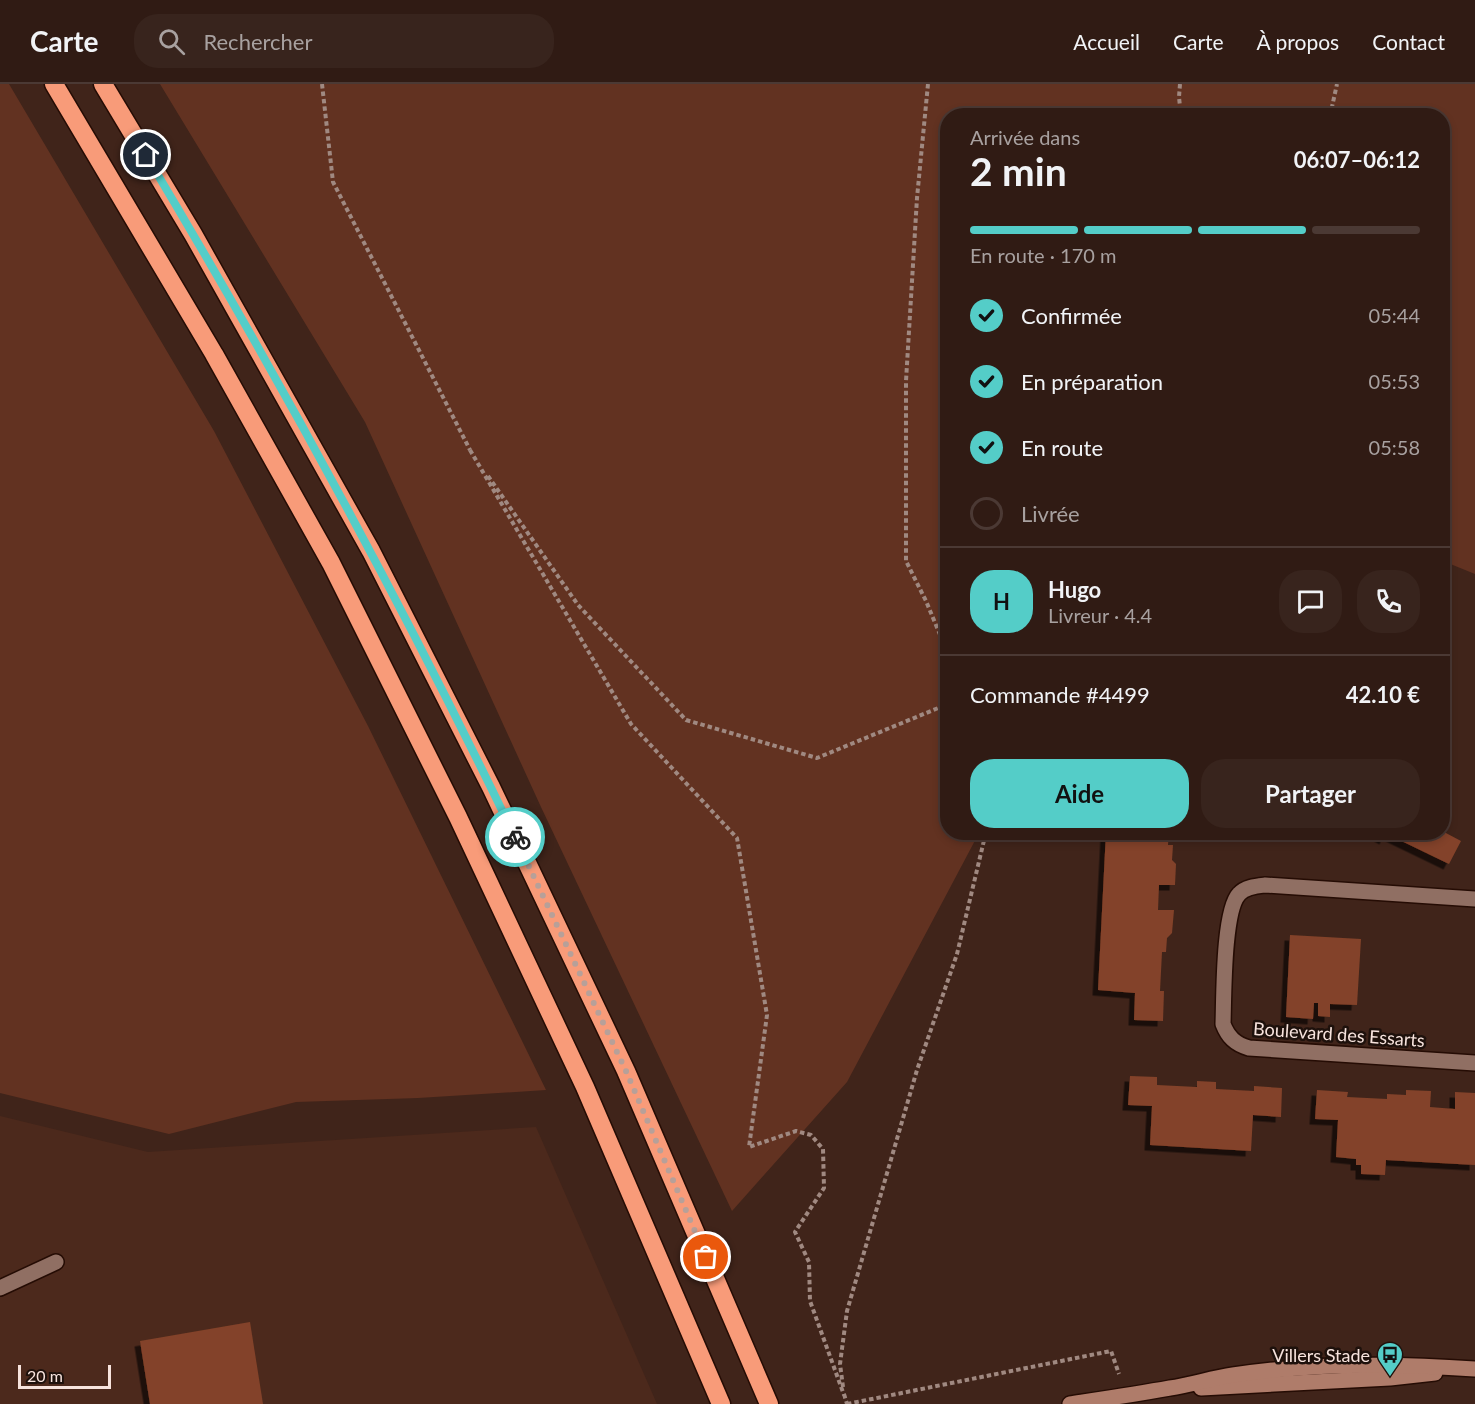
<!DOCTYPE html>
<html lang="fr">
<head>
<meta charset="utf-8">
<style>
	body { margin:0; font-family:Lato,sans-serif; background:#38241d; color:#f1f3f6; height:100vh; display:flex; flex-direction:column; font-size:22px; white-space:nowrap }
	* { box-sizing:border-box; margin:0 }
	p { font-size:20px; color:#a8a1a0 }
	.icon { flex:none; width:33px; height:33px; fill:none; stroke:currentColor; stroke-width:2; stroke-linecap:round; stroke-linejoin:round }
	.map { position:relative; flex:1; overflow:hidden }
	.panel { position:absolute; left:940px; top:24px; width:510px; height:732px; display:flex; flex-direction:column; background:#301b14; border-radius:24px; box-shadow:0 3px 9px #0003,0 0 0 2px #4b3934 }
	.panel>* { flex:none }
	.scale { position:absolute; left:18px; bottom:15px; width:93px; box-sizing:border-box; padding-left:6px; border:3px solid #f7e3dd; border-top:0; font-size:16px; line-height:21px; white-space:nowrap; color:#f7e3dd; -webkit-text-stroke:4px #1e110c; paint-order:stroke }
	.pin { position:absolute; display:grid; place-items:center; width:51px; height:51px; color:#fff; margin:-26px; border:3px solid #fff; border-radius:50%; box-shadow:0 2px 6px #0007 }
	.courier { position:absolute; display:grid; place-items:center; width:60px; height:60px; margin:-30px; border:4px solid #54cdc8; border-radius:50%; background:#fff; color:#222; box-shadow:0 2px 8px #0007 }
	.summary em { font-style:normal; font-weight:700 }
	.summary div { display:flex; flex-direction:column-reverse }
	.summary { display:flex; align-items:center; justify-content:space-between; height:102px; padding:0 30px }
	h1 { font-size:39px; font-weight:700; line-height:45px }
	.bar { display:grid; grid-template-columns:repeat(4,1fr); gap:9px 6px; align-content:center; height:72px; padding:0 30px }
	.bar i { height:8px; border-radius:4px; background:#4b3934 }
	.bar .current { background:#54cdc8 }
	.bar p { grid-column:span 4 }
	.line { display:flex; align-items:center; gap:15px; padding:0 30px; border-top:2px solid #4b3934 }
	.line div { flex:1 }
	.round { display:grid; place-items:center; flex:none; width:63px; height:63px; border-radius:24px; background:#38241d }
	ol { padding:0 30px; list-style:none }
	li { display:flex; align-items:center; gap:18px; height:66px }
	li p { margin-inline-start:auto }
	li .icon { padding:6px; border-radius:50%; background:#54cdc8; color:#111; stroke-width:4 }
	li:last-child { color:#a8a1a0 }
	li i { width:33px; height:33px; border:3px solid #4b3934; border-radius:50% }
	.primary-button { display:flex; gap:12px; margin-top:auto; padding:12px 30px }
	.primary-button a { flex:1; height:69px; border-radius:24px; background:#54cdc8; color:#111; font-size:24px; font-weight:700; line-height:69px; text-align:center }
	.primary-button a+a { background:#38241d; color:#f1f3f6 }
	header { display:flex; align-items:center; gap:36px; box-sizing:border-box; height:84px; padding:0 30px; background:#301b14; border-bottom:2px solid #4b3934 }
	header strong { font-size:28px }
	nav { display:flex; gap:33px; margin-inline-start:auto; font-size:21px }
	.search { width:420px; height:54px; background:#38241d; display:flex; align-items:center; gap:15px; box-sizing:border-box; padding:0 21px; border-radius:24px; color:#a8a1a0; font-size:22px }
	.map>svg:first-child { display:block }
</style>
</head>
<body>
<header>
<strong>Carte</strong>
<div class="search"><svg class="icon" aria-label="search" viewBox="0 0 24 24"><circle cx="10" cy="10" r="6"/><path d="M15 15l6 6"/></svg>Rechercher</div>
<nav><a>Accueil</a><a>Carte</a><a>À propos</a><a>Contact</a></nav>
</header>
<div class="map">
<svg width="1475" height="1320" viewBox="0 0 1475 1320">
	<defs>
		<filter id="shadow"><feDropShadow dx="-5.5" dy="5.5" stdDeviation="0" flood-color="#0009"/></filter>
	</defs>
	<rect width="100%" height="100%" fill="#40241a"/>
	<polygon fill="#4c291c" points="0,1032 148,1068 536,1043 657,1320 0,1320"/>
	<g fill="#623221">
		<polygon points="0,0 9,0 214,347 368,642 546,1006 418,1014 296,1018 169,1050 0,1009"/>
		<polygon points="160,0 1475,0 1475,490 1443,477 1443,32 948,32 948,748 979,749 847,998 732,1127 541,723 365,338"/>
	</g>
	<g fill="#834229" filter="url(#shadow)">
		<polygon points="1443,709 1452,713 1443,730"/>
		<polygon points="1106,748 1169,748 1168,761 1173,761 1172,776 1176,780 1175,801 1159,801 1158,826 1174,826 1172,849 1167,854 1166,868 1162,868 1160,907 1164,907 1163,937 1134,936 1135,909 1098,906"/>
		<polygon points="1372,748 1444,748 1461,757 1449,780 1387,750 1385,755"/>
		<polygon points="1290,851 1361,855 1357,921 1330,920 1330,933 1318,932 1318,919 1314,919 1313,935 1286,933"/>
		<polygon points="1130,992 1157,993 1157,1001 1197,1003 1197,997 1216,998 1216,1005 1254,1007 1254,1002 1282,1004 1281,1033 1253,1031 1251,1067 1150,1061 1152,1022 1128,1021"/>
		<polygon points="1317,1006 1348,1008 1347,1013 1387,1015 1387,1010 1406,1011 1406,1006 1431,1007 1430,1023 1455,1025 1455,1008 1475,1009 1475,1081 1386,1076 1385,1091 1361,1090 1361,1081 1356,1081 1356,1075 1336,1073 1338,1036 1315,1035"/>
		<polygon points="250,1238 263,1320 150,1320 140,1257"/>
	</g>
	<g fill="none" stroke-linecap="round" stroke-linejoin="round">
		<defs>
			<g id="minor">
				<path d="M1475 815 1265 801C1256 802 1245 803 1239 810 1223 827 1224 913 1223 940 1228 953 1235 960 1249 964L1475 979"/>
				<polyline points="0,1204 56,1178"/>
			</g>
			<g id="secondary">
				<polyline points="1201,1304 1390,1294 1435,1289"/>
				<path d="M1070 1320C1103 1315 1137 1310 1170 1304 1191 1301 1212 1294 1233 1291 1313 1279 1394 1279 1475 1285"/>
			</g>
			<g id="motorway">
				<polyline points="54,0 214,270 331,479 458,733 585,1003 721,1320"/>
				<polyline points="103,0 193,150 371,467 491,703 626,987 769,1320"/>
			</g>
		</defs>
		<use href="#minor" stroke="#250c04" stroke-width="18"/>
		<use href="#secondary" stroke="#250c04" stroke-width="18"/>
		<use href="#motorway" stroke="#250c04" stroke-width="21"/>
		<g stroke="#a08981" stroke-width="4" stroke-dasharray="4.5 3" stroke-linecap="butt">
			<polyline points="322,0 333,98 470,366"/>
			<polyline points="928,0 917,114 906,297 906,477 926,517 948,570"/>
			<polyline points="1180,0 1179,13 1181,32"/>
			<polyline points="1330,32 1337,0"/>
			<polyline points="470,366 631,640 737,754 767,931 749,1063 796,1047 811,1051 823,1065 824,1104 795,1148 809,1178 810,1217 844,1311"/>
			<polyline points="488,392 578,521 686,636 817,674 948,620"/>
			<polyline points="843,1303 840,1280 847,1227 917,986 957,870 986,748"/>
			<polyline points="844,1310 847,1320"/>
			<polyline points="847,1320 1111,1267 1119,1290"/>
		</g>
		<use href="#minor" stroke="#906f63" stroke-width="15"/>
		<use href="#secondary" stroke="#af7c6a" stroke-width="15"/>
		<use href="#motorway" stroke="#f89b79" stroke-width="18"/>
	</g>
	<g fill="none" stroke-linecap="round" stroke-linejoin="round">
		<polyline stroke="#b7a099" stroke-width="6" stroke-dasharray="0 10.8" points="515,753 626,987 706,1173"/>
		<path stroke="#54cdc8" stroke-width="8" d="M146 71C279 293 403 521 515 753"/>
	</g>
	<defs>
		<symbol id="bus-pin" viewBox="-11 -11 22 30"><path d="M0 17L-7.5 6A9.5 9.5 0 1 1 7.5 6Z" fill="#54cdc8" stroke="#1e110c"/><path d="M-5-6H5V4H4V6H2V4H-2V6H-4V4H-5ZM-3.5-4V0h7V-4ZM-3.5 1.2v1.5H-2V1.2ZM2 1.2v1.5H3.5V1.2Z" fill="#111"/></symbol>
	</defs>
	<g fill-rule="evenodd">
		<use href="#bus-pin" x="1375" y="1256" width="30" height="40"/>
	</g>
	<g text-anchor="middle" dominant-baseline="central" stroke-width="5" stroke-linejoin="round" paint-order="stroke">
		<g font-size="18" fill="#f7e3dd" stroke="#1e110c">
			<text transform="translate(1339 950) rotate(4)">Boulevard des Essarts</text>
		</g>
		<g font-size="18" fill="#f7e3dd" stroke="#1e110c" text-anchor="end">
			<text x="1370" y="1271">Villers Stade</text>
		</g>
	</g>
</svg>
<div class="scale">20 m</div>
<div class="pin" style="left:706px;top:1173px;background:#ea580c"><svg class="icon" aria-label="bag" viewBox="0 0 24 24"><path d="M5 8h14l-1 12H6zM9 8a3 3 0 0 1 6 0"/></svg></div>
<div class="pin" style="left:146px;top:71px;background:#1f2937"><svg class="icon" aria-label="home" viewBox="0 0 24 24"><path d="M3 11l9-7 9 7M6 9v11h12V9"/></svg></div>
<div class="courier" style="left:515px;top:753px"><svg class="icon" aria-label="bike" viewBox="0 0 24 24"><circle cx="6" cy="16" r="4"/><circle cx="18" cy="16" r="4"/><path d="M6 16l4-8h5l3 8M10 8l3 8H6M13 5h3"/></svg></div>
<section class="panel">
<div class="summary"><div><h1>2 min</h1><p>Arrivée dans</p></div><em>06:07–06:12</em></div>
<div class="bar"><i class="current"></i><i class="current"></i><i class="current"></i><i></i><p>En route · 170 m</p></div>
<ol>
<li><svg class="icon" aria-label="check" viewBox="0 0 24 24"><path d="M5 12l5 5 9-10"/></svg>Confirmée<p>05:44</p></li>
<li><svg class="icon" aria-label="check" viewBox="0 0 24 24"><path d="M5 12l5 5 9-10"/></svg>En préparation<p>05:53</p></li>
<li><svg class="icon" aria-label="check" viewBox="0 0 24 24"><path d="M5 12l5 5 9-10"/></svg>En route<p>05:58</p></li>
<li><i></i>Livrée</li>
</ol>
<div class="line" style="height:108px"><b class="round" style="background:#54cdc8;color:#111">H</b><div><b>Hugo</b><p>Livreur · 4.4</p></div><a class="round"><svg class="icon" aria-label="chat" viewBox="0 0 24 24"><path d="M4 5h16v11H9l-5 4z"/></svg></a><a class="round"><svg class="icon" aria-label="phone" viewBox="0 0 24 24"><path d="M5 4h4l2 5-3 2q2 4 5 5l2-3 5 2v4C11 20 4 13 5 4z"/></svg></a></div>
<div class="line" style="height:78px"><div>Commande #4499</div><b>42.10 €</b></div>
<div class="primary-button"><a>Aide</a><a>Partager</a></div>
</section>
</div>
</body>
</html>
